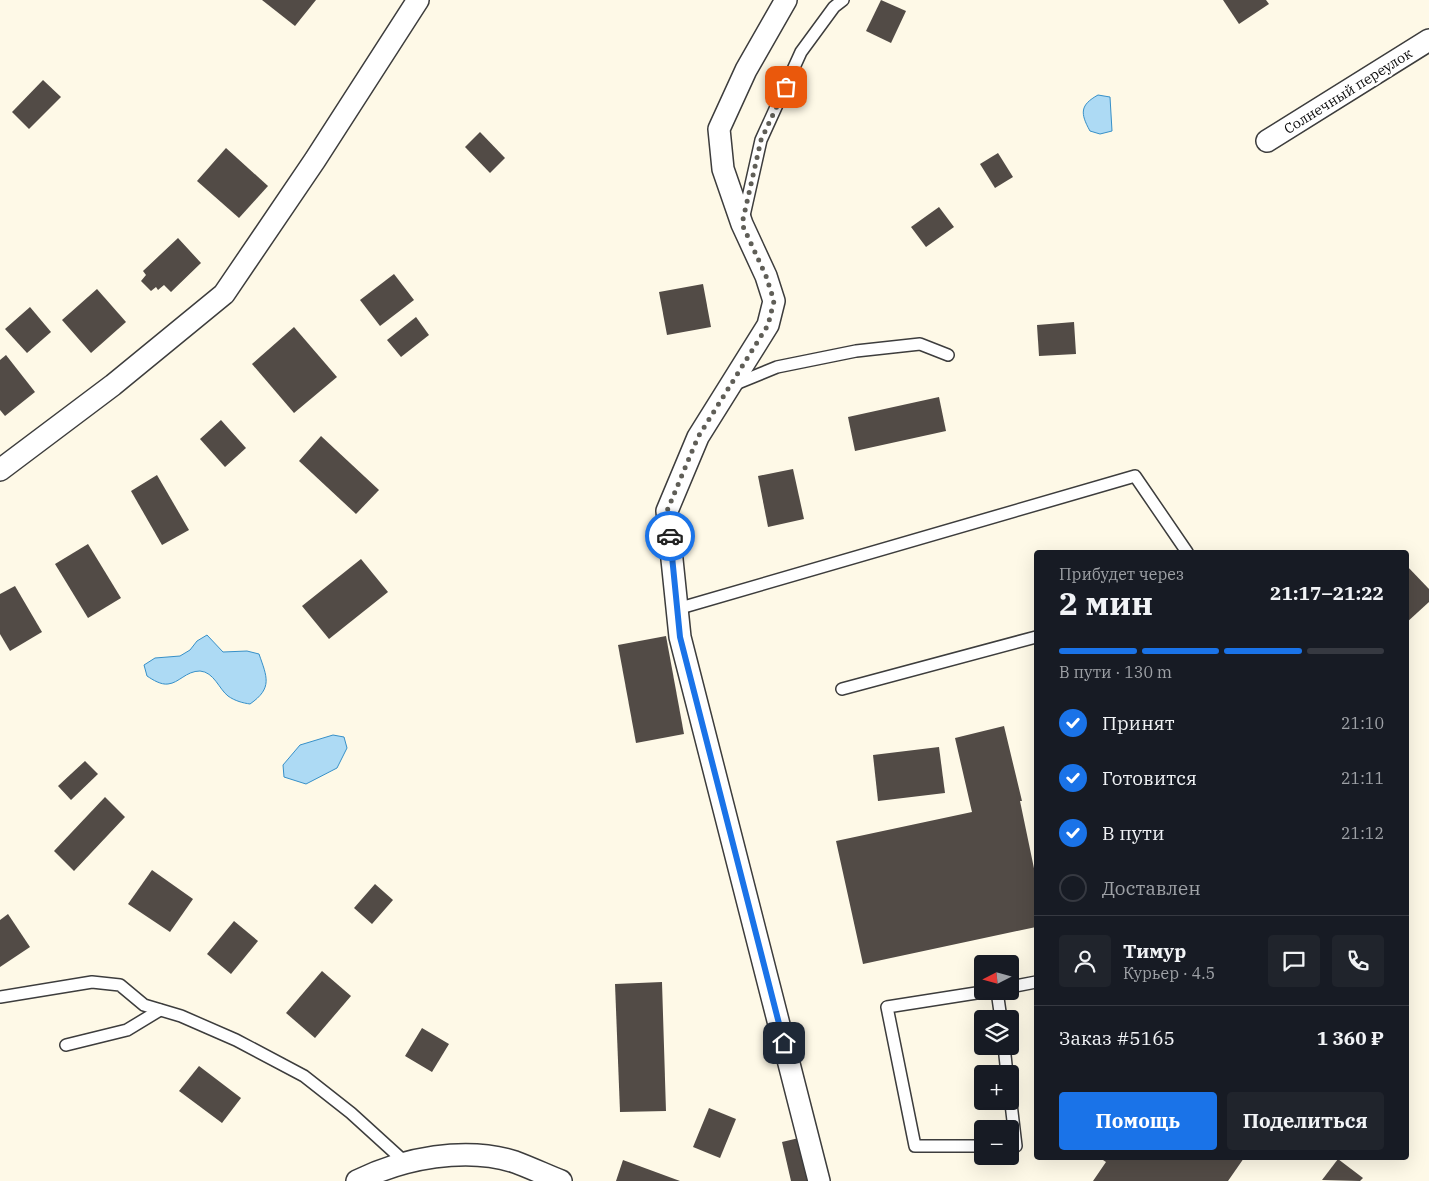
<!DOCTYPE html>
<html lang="ru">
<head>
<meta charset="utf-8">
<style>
	body { margin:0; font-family:"IBM Plex Serif",serif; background:#20242c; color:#f1f3f6; height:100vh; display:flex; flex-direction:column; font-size:19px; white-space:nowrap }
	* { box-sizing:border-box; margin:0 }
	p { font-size:16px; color:#9ea1a6 }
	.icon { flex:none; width:28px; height:28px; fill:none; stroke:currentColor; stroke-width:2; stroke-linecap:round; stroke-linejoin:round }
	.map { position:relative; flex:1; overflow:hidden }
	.panel { position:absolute; left:1034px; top:550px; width:375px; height:610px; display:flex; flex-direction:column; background:#171b24; border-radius:5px; box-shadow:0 5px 20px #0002 }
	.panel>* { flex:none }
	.needle { width:32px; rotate:264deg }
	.tools { position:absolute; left:974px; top:955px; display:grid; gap:10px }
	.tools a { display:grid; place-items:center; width:45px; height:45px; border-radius:5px; background:#171b24; box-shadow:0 5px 20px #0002; font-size:25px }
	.pin { position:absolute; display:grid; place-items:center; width:42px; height:42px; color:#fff; margin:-21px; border-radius:10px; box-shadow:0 2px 8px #0006 }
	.courier { position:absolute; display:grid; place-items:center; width:50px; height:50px; margin:-25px; border:4px solid #1a73e8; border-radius:50%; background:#fff; color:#222; box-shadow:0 1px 6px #0007 }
	.headline em { font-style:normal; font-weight:800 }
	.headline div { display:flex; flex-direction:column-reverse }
	.headline { display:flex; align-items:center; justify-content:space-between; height:85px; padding:0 25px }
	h1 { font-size:32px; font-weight:800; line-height:38px }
	.bar { display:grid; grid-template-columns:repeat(4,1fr); gap:8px 5px; align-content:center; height:60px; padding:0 25px }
	.bar i { height:6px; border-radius:4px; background:#363941 }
	.bar .on { background:#1a73e8 }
	.bar p { grid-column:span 4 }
	.line { display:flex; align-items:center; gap:12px; padding:0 25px; border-top:1px solid #363941 }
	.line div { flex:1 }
	.round { display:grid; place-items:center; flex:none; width:52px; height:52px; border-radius:5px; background:#20242c }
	ol { padding:0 25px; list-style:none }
	li { display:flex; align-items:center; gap:15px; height:55px }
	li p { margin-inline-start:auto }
	li .icon { padding:5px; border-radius:50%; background:#1a73e8; color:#fff; stroke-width:4 }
	li:last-child { color:#9ea1a6 }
	li i { width:28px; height:28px; border:2px solid #363941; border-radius:50% }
	.action { display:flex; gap:10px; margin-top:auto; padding:10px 25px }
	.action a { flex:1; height:58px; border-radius:5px; background:#1a73e8; color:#fff; font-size:20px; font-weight:800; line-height:58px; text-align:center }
	.action a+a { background:#20242c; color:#f1f3f6 }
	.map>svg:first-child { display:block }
</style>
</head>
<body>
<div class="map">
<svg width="1429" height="1181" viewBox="0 0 1429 1181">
	<rect width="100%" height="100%" fill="#fef9e7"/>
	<g fill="#addaf4" stroke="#3790c8">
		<path d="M1098 95 1110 97 1112 131 1100 134 1090 131C1080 113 1080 105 1098 95Z"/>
		<path d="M207 635 223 652 247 651 259 654C267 677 273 688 250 704 243 703 235 701 228 696 219 689 214 672 200 671 186 671 179 683 168 684 161 685 153 680 147 676L144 665 155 658 180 656 190 650 197 641Z"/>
		<polygon points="333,735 344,737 347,748 337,768 306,784 284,777 283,765 300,745"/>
	</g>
	<g fill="#524b46">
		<polygon points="262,0 316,0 295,26"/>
		<polygon points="881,0 906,11 891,43 866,31"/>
		<polygon points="1223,0 1266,0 1269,4 1239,24"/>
		<polygon points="43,80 61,97 29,129 12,112"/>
		<polygon points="480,132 505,158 490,173 465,147"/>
		<polygon points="226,148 268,186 239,218 197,181"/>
		<polygon points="998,153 1013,177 995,188 980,164"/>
		<polygon points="939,207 954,227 926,247 911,227"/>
		<polygon points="178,238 201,263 171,292 164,285 158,290 156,287 151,291 141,281 146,275 143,271"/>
		<polygon points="394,274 414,300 380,326 360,300"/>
		<polygon points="703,284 711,327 667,335 659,292"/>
		<polygon points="97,289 126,322 91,353 62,320"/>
		<polygon points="30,307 51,332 27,353 5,329"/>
		<polygon points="416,317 429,335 401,357 387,340"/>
		<polygon points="1074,322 1076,354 1039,356 1037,325"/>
		<polygon points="294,327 337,377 294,413 252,364"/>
		<polygon points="6,355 35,392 5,416 0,410 0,360"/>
		<polygon points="939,397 946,431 855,451 848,417"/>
		<polygon points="221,420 246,448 225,467 200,439"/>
		<polygon points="321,436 379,490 356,514 299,461"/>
		<polygon points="793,469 804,519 768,527 758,476"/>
		<polygon points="157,475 189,530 162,545 131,491"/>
		<polygon points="88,544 121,598 88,618 55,564"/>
		<polygon points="361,559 388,592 329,639 302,606"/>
		<polygon points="1406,565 1429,589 1429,602 1406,623"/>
		<polygon points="15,586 42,632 10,651 0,634 0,594"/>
		<polygon points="666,636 684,734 636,743 618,645"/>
		<polygon points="1004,726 1022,801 1020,801 1036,878 1036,927 863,964 836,841 972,812 955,738"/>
		<polygon points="939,747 945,793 878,801 873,755"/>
		<polygon points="85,761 98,774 71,800 58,786"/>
		<polygon points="105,797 125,817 74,871 54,851"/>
		<polygon points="152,870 193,899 170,932 128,904"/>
		<polygon points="375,884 393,900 372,924 354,908"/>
		<polygon points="8,914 30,947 0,967 0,920"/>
		<polygon points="234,921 258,941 231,974 207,954"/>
		<polygon points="322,971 351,996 315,1038 286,1013"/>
		<polygon points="662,982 666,1111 620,1112 615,984"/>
		<polygon points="422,1028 449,1044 432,1072 405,1056"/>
		<polygon points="199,1066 241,1098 222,1123 179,1091"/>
		<polygon points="709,1108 736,1119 720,1158 693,1147"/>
		<polygon points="803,1137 814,1181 791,1181 782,1142"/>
		<polygon points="1100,1158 1244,1158 1228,1181 1093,1181 1106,1162"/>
		<polygon points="1338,1159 1363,1178 1360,1181 1322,1180"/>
		<polygon points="623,1160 680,1181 616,1181"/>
	</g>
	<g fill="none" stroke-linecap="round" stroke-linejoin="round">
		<defs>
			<g id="service">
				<polyline points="743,220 761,140 801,52 834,7 843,0"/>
				<polyline points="733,385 777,367 856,351 920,344 948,355"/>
				<polyline points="677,609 1135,476 1187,552"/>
				<polyline points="842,689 1036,637"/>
				<polyline points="1010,987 1036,982"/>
				<polyline points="997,991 1001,1019"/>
				<polyline points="0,997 92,982 120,985 144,1005 181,1016 236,1040 304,1076 351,1113 406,1163"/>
				<polyline points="66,1045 127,1030 160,1010"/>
				<polyline points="1004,1046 1007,1074"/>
				<polyline points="1010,1095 1016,1146 1010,1146"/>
				<polyline points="982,1146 915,1146 887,1007 989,991"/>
			</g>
			<g id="minor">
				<polyline points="786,0 746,70 719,129 723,169 742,224 766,276 774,301 768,325 698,437 667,511 680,637 819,1181"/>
				<polyline points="1267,141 1429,40"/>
				<polyline points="0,470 113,385 224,294 315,160 418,0"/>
				<path d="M357 1181C403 1158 466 1146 515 1162 531 1168 546 1175 561 1181"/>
			</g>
		</defs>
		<use href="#service" stroke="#3d3d3d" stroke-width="14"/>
		<use href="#minor" stroke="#3d3d3d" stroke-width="24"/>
		<use href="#service" stroke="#fff" stroke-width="11"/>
		<use href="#minor" stroke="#fff" stroke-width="21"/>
	</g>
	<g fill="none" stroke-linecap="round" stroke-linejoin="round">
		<polyline stroke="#5f5e57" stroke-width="5" stroke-dasharray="0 9" points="670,536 667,511 698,437 768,325 774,301 766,276 742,224 761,140 786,87"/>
		<polyline stroke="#1a73e8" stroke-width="6" points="670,536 680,637 784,1043"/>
	</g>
	<g text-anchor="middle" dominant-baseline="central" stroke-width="5" stroke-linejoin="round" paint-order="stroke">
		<g font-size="14" fill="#0a0a0a" stroke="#fff">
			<text transform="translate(1348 91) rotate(-32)">Солнечный переулок</text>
		</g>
	</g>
</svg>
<div class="tools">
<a><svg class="needle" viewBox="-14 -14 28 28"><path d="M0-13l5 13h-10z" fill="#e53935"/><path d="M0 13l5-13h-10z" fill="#9ea1a6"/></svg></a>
<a><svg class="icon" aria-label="layers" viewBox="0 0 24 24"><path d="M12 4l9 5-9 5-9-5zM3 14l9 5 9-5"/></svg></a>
<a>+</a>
<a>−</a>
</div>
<div class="pin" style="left:786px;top:87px;background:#ea580c"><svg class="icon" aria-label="bag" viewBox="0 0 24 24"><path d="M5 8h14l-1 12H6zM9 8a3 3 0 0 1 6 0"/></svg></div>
<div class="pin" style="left:784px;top:1043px;background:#1f2937"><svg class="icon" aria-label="home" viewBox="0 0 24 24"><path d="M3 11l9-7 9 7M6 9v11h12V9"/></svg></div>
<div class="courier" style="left:670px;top:536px"><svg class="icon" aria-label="car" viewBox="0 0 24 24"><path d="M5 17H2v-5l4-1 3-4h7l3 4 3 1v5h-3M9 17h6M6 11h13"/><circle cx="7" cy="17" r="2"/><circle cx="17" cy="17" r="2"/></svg></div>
<section class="panel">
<div class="headline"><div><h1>2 мин</h1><p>Прибудет через</p></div><em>21:17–21:22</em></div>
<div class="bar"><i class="on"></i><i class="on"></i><i class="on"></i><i></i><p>В пути · 130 m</p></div>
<ol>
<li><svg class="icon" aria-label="check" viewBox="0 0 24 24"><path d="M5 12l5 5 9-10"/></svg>Принят<p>21:10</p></li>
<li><svg class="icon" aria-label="check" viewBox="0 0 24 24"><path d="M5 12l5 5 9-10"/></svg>Готовится<p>21:11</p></li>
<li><svg class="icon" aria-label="check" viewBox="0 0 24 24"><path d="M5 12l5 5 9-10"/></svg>В пути<p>21:12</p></li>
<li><i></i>Доставлен</li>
</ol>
<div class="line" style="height:90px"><a class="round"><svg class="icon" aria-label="person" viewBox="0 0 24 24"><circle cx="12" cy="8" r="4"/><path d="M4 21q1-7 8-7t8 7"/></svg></a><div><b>Тимур</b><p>Курьер · 4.5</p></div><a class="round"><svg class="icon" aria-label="chat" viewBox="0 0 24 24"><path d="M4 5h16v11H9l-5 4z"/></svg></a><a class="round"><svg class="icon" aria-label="phone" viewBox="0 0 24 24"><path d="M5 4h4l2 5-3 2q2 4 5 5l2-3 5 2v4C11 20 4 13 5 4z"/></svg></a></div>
<div class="line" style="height:65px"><div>Заказ #5165</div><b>1 360 ₽</b></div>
<div class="action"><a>Помощь</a><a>Поделиться</a></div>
</section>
</div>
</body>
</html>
